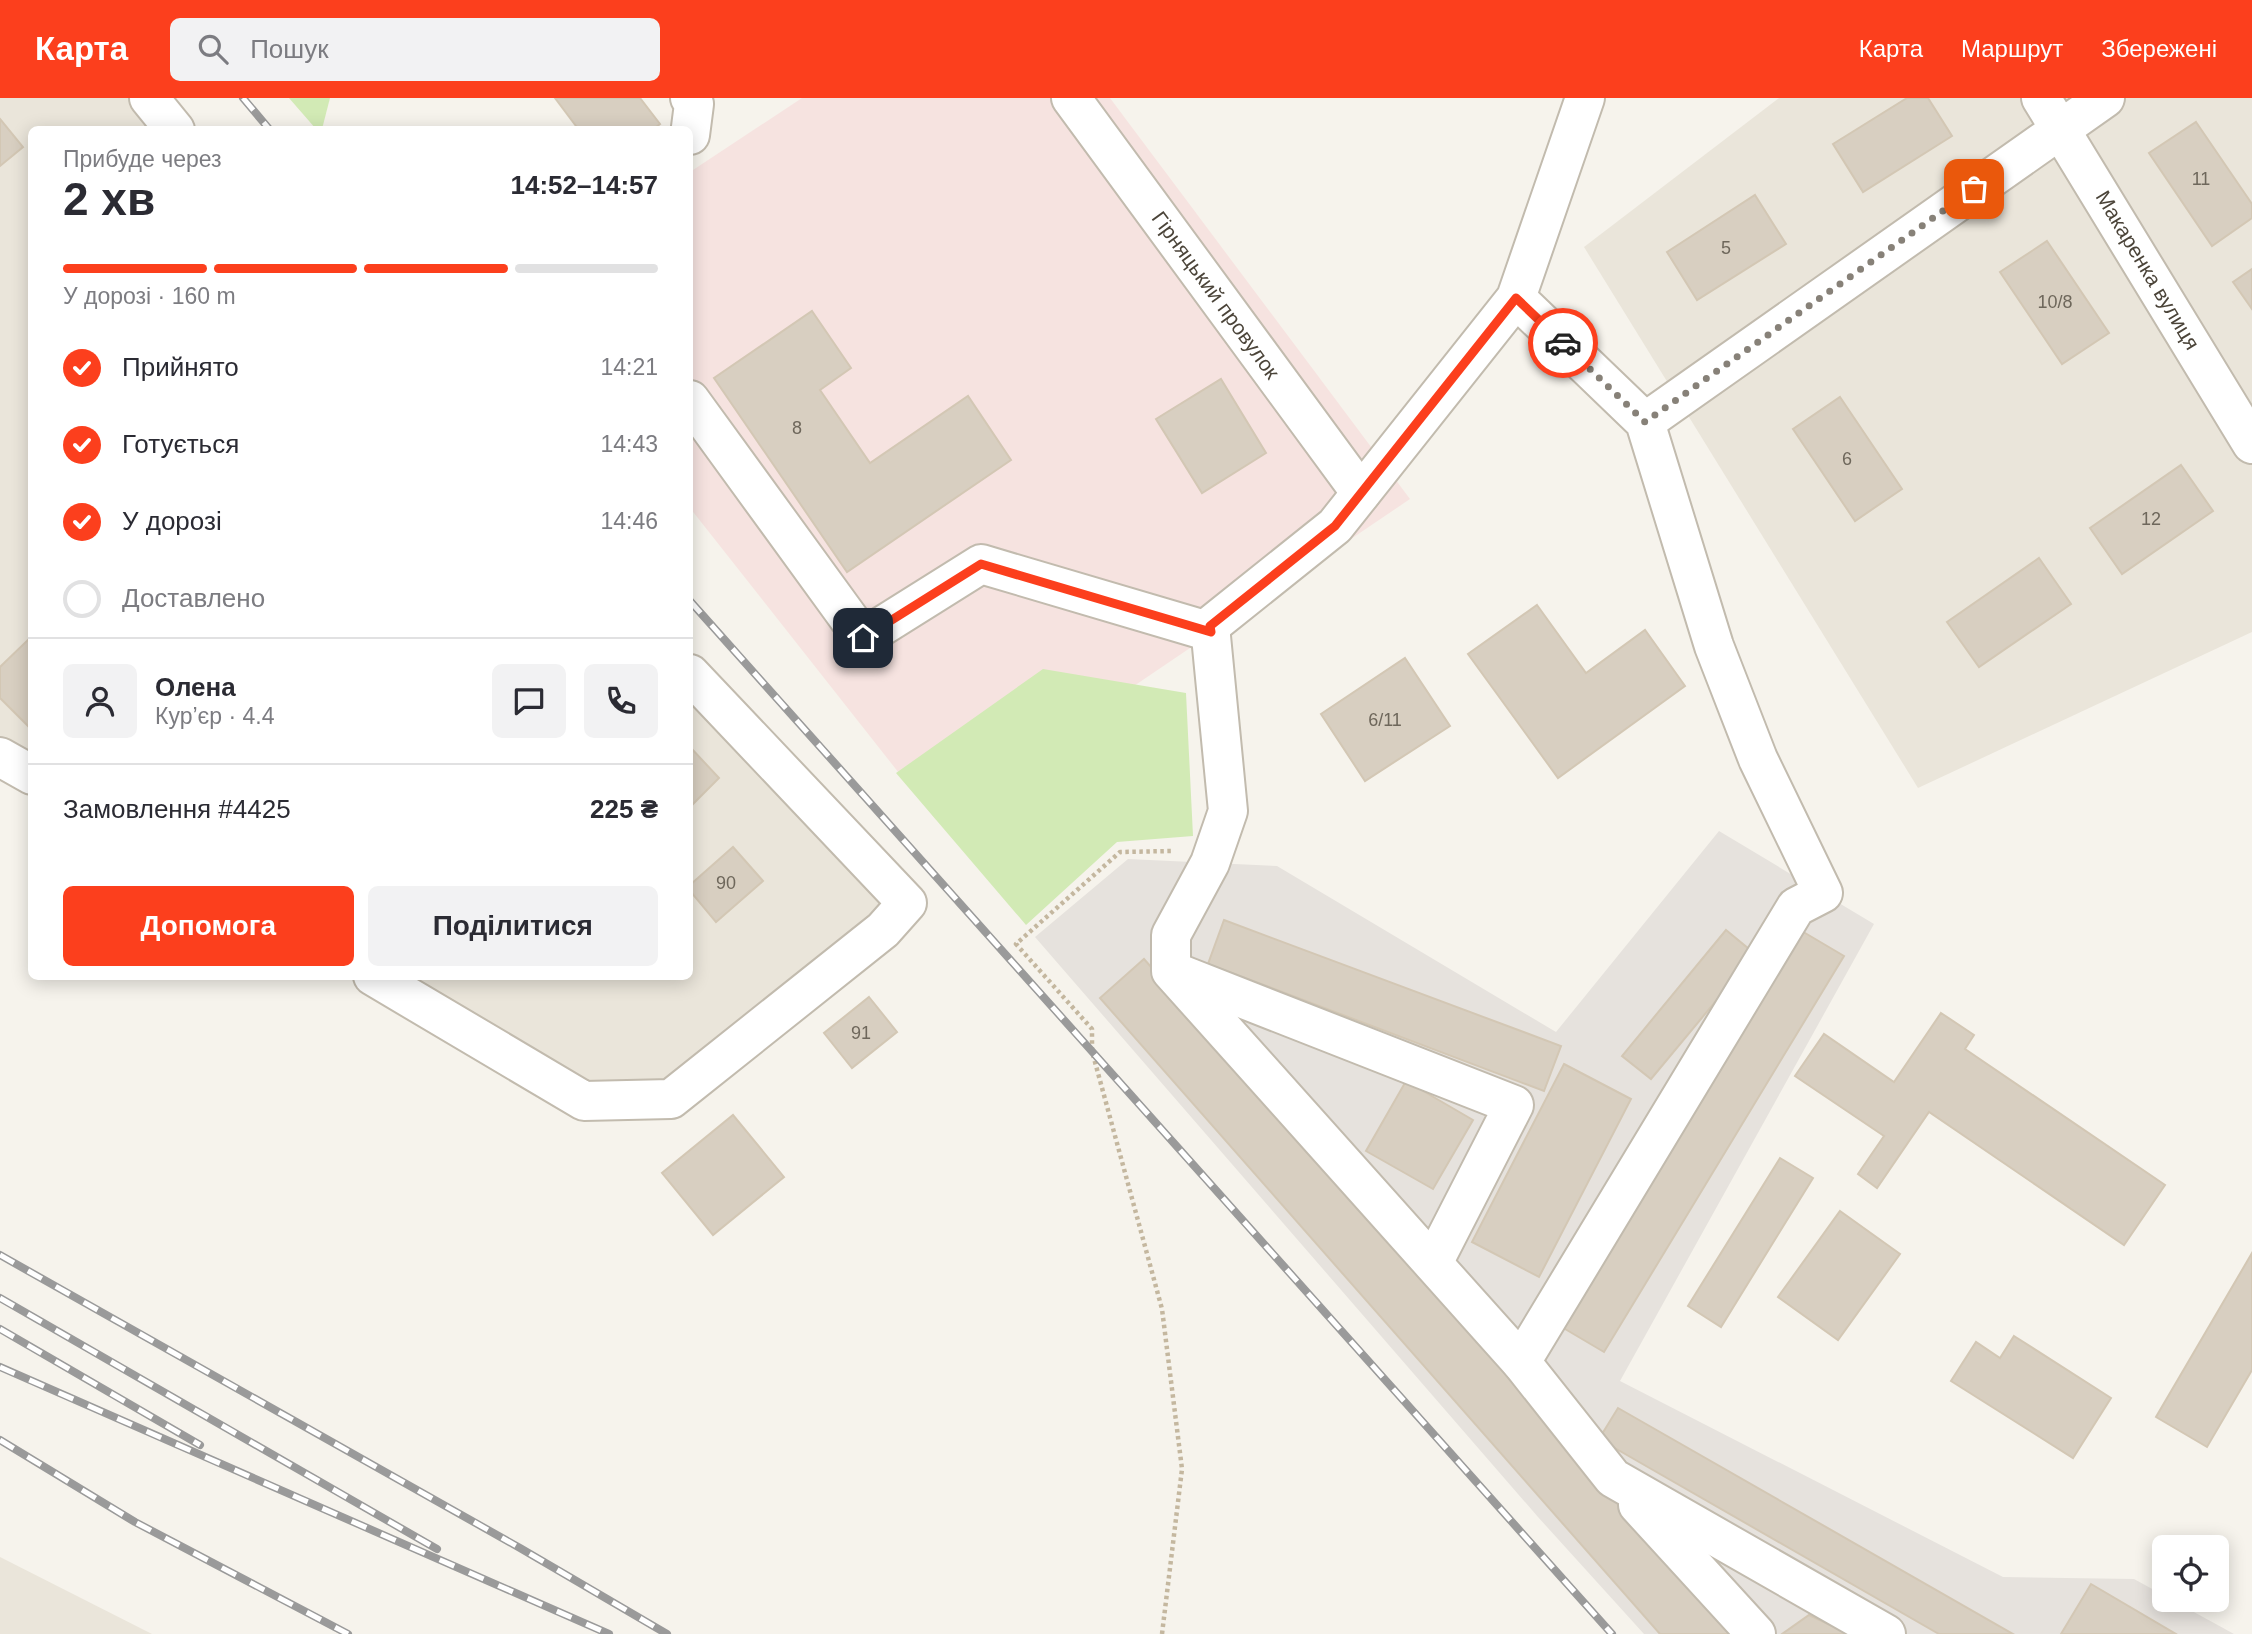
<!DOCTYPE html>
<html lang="uk">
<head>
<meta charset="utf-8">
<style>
	body { margin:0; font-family:Arial,sans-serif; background:#f2f2f3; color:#2b2b33; height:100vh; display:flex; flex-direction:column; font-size:26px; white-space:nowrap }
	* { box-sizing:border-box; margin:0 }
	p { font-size:23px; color:#7c7c81 }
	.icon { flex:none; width:38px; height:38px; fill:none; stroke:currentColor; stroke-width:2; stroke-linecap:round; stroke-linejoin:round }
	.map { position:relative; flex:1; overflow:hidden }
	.details { position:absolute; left:28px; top:28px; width:665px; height:854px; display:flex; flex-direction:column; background:#fff; border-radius:10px; box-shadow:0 4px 18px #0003 }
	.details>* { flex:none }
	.buttons { position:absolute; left:2152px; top:1437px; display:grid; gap:14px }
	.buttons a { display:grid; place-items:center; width:77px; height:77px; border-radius:10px; background:#fff; box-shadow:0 4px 18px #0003; font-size:35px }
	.pin { position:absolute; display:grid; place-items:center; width:60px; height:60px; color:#fff; margin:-30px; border-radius:14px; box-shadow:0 4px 10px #0006 }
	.courier { position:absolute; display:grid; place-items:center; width:70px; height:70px; margin:-35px; border:5px solid #fc3f1d; border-radius:50%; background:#fff; color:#222; box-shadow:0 2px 9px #0007 }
	.overview em { font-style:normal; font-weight:800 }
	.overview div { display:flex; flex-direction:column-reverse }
	.overview { display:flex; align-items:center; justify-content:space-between; height:119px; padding:0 35px }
	h1 { font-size:46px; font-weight:800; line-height:52px }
	.bar { display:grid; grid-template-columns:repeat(4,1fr); gap:10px 7px; align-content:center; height:84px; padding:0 35px }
	.bar i { height:9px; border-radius:5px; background:#e1e1e2 }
	.bar .current { background:#fc3f1d }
	.bar p { grid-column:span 4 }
	.line { display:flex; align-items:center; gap:18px; padding:0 35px; border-top:2px solid #e1e1e2 }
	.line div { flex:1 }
	.round { display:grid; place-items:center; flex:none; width:74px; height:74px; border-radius:10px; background:#f2f2f3 }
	ol { padding:0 35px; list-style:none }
	li { display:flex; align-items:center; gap:21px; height:77px }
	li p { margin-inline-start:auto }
	li .icon { padding:7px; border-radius:50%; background:#fc3f1d; color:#fff; stroke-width:4 }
	li:last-child { color:#7c7c81 }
	li i { width:38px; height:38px; border:4px solid #e1e1e2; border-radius:50% }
	.primary-button { display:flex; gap:14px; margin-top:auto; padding:14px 35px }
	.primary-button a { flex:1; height:80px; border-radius:10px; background:#fc3f1d; color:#fff; font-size:28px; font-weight:800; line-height:80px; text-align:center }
	.primary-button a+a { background:#f2f2f3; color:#2b2b33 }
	header { display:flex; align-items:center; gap:42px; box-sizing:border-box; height:98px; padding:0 35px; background:#fc3f1d; color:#fff }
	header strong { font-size:33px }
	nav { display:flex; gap:38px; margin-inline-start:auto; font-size:24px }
	.search { width:490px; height:63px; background:#f2f2f3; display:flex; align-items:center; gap:18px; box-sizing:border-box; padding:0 24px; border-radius:10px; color:#7c7c81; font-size:26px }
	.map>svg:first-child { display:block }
</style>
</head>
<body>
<header>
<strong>Карта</strong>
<div class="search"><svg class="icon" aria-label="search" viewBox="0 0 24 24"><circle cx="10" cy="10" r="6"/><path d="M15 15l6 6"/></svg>Пошук</div>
<nav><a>Карта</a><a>Маршрут</a><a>Збережені</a></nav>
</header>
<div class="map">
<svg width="2252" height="1536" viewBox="0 0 2252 1536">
	<rect width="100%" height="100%" fill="#f6f3ec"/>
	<g fill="#eae5da">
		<polygon points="0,0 145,0 171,31 32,32 31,674 0,656"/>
		<polygon points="1779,0 2252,0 2252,534 1918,690 1584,149"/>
		<polygon points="690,581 903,806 670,997 585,998 381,879 690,878"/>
		<polygon points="0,1459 152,1536 0,1536"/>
	</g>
	<polygon fill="#e6e2dd" points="1719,733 1874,826 1620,1283 2003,1479 2134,1481 2165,1498 2165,1502 2172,1502 2234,1536 1644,1536 1538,1419 1035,839 1128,761 1277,768 1556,934"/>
	<polygon fill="#f6e3e0" points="802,0 1110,0 1410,401 936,722 690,410 690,74"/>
	<g fill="#d2eab5">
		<polygon points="289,0 330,0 322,31 316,31"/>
		<polygon points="1043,571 1186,595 1193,738 1117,744 1026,827 896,675"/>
	</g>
	<g fill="#d8cfc1" stroke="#d3c7b4" stroke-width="2">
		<polygon points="555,0 640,0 660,26 652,32 579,32"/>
		<polygon points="1907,0 1928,0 1952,38 1863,94 1833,46"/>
		<polygon points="0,21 23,49 0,68"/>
		<polygon points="2196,24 2252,106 2252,120 2212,148 2149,55"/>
		<polygon points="1755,97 1786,146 1697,202 1667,154"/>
		<polygon points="2047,143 2109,235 2062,266 2000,174"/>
		<polygon points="2252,171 2252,211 2233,184"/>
		<polygon points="812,213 851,270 820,292 870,365 968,298 1011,362 847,474 714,280"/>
		<polygon points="1221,281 1266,355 1202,395 1156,321"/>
		<polygon points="1840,299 1902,391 1855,423 1793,331"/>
		<polygon points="2181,367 2213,413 2122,476 2090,430"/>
		<polygon points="2039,460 2071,506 1979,569 1947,524"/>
		<polygon points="1537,507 1586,575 1645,532 1685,588 1558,680 1468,556"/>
		<polygon points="32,538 32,632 0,600 0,569"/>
		<polygon points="1405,560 1450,628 1365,683 1321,616"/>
		<polygon points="690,649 719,680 690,709"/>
		<polygon points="733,749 763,783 716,824 690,793 690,787"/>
		<polygon points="1224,822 1561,948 1544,993 1208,866"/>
		<polygon points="1726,832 1755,856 1651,981 1622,958"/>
		<polygon points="1800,832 1844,858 1604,1254 1560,1228"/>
		<polygon points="1144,861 1737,1536 1660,1536 1100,900"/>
		<polygon points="869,899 897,934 852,970 824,935"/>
		<polygon points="1941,915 1974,937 1965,951 2165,1087 2124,1147 1929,1014 1877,1090 1858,1076 1884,1038 1795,978 1824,936 1894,984"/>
		<polygon points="1564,966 1631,1001 1539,1179 1472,1144"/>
		<polygon points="1406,983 1473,1022 1433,1091 1366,1053"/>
		<polygon points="733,1017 784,1079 713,1137 662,1075"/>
		<polygon points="1780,1060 1813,1080 1721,1229 1688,1208"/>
		<polygon points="1840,1113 1900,1156 1838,1242 1778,1199"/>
		<polygon points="2252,1155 2252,1272 2207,1349 2156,1319"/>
		<polygon points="2014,1238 2111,1300 2073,1360 1951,1283 1976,1244 2000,1260"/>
		<polygon points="1618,1310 2013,1536 1939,1536 1599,1341"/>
		<polygon points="2091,1486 2176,1536 2061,1536"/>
		<polygon points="1809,1517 1849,1536 1782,1536"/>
	</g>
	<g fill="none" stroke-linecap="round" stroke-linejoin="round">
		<defs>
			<g id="minor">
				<polyline points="149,0 175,32"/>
				<polyline points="1071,0 1361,395"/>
				<polyline points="2041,0 2252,346"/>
				<polyline points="690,37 694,6 690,0"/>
				<polyline points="1516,200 1645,324 1714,548 1758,661 1823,795 1796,809 1521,1264 1171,873 1171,837 1210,765 1228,713 1210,528 1335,428 1516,200 1585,0"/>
				<polyline points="690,302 863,540 981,466 1211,534"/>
				<polyline points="1645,324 2105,0"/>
				<polyline points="0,659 32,677"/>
				<polyline points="1180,876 1514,1007 1433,1165"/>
				<polyline points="373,878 584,1003 671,1001 883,832 907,805 690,576"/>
				<polyline points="1521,1264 1613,1380 1886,1536"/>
				<polyline points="1638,1407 1756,1536"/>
			</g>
		</defs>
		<use href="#minor" stroke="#c2bbae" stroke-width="42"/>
		<polyline stroke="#c4b79f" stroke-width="4.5" stroke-dasharray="3.5 3.5" stroke-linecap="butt" points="1162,1536 1182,1371 1162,1211 1092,953 1092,931 1016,846 1120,754 1172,753"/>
		<use href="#minor" stroke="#fff" stroke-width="38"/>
		<defs>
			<g id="rail">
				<polyline points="243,0 270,32"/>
				<polyline points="690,503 1612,1536"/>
				<polyline points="0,1157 520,1450 667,1536"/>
				<polyline points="0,1200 437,1451"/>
				<polyline points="0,1231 200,1347"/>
				<polyline points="0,1269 609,1536"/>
				<polyline points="0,1342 135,1424 348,1536"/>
			</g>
		</defs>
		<use href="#rail" stroke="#9a9a9a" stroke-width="8"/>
		<use href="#rail" stroke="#fff" stroke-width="5" stroke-dasharray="16" stroke-linecap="butt"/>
	</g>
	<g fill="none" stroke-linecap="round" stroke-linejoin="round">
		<polyline stroke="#878178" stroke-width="7" stroke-dasharray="0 12.6" points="1563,245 1645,324 1974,91"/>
		<polyline stroke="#fc3f1d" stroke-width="9" points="863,540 981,466 1211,534 1210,528 1335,428 1516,200 1563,245"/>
	</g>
	<g text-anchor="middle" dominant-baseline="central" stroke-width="6" stroke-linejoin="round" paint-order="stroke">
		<g font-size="18" fill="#6e675b">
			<text x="2201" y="81">11</text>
			<text x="1726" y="150">5</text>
			<text x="2055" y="204">10/8</text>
			<text x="797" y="330">8</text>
			<text x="1847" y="361">6</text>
			<text x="2151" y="421">12</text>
			<text x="1385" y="622">6/11</text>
			<text x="726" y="785">90</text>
			<text x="861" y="935">91</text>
		</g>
		<g font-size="21" fill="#4b4439" stroke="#fff">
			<text transform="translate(2148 172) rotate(59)">Макаренка вулиця</text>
			<text transform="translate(1216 197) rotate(54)">Гірняцький провулок</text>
		</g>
	</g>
</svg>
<div class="buttons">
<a><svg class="icon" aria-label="locate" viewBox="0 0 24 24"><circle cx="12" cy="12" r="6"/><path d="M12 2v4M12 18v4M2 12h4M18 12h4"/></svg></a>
</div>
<div class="pin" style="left:1974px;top:91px;background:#ea580c"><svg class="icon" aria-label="bag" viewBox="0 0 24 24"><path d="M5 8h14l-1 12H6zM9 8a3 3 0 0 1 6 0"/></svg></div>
<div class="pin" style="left:863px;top:540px;background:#1f2937"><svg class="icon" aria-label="home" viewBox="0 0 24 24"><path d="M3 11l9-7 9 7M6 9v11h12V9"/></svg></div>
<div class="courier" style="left:1563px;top:245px"><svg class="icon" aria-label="car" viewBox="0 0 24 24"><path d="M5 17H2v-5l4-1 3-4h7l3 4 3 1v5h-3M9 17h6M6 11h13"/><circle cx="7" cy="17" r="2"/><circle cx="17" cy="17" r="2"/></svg></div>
<section class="details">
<div class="overview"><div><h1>2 хв</h1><p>Прибуде через</p></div><em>14:52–14:57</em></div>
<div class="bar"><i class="current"></i><i class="current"></i><i class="current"></i><i></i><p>У дорозі · 160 m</p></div>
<ol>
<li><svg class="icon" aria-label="check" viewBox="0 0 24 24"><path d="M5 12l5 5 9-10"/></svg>Прийнято<p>14:21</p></li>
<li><svg class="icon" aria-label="check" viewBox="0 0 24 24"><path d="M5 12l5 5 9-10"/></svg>Готується<p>14:43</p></li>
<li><svg class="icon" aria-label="check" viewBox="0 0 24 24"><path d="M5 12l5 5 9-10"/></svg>У дорозі<p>14:46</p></li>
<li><i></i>Доставлено</li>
</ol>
<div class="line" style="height:126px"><a class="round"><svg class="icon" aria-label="person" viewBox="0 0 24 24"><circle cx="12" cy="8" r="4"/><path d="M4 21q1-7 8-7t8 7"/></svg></a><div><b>Олена</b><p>Кур’єр · 4.4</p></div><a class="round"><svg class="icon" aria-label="chat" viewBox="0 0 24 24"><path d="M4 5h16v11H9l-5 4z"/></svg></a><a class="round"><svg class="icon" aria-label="phone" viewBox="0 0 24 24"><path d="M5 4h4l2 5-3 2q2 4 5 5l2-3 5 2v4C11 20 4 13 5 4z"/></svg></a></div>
<div class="line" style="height:91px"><div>Замовлення #4425</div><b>225 ₴</b></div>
<div class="primary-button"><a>Допомога</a><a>Поділитися</a></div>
</section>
</div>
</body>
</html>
